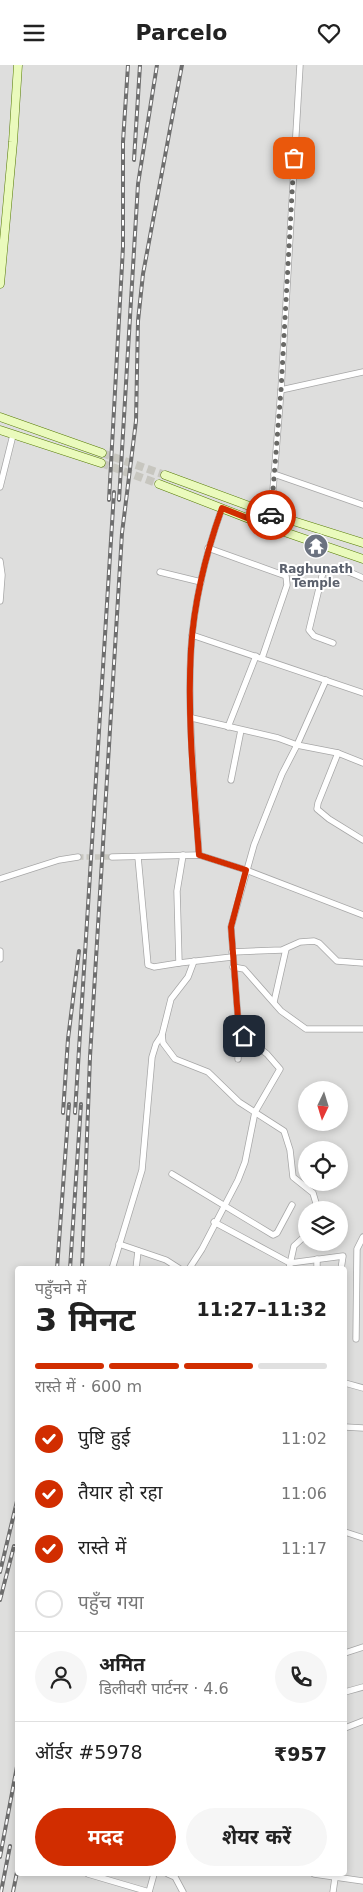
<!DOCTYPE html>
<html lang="hi">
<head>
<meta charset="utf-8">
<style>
	body { margin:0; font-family:"DejaVu Sans","Noto Sans Devanagari",sans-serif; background:#f6f6f6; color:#222; height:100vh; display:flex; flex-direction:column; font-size:19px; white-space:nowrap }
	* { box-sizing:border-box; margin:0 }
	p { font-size:16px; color:#767676 }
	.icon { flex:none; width:28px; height:28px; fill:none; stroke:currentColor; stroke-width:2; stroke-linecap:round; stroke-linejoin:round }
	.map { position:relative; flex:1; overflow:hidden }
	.panel { position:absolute; left:15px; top:1201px; width:332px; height:610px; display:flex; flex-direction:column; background:#fff; border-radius:5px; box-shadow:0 2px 8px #0003 }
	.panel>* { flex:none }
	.needle { width:32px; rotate:184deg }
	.tools { position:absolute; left:298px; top:1016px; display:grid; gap:10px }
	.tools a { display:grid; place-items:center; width:50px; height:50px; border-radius:50%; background:#fff; box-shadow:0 2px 8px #0003; font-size:25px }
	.pin { position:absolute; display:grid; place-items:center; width:42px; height:42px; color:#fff; margin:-21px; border-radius:10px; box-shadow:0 2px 8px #0006 }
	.courier { position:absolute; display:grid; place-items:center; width:50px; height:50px; margin:-25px; border:4px solid #d12d00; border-radius:50%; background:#fff; color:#222; box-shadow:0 1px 6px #0007 }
	.summary em { font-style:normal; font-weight:700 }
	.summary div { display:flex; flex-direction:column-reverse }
	.summary { display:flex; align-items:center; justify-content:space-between; height:85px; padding:0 20px }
	h1 { font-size:32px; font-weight:700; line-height:38px }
	.bar { display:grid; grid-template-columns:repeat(4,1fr); gap:8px 5px; align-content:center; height:60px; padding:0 20px }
	.bar i { height:6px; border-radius:4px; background:#e0e0e0 }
	.bar .selected { background:#d12d00 }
	.bar p { grid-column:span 4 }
	.line { display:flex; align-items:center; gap:12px; padding:0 20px; border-top:1px solid #e0e0e0 }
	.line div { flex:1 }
	.round { display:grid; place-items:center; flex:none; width:52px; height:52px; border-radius:26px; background:#f6f6f6 }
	ol { padding:0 20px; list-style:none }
	li { display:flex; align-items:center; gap:15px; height:55px }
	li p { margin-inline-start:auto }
	li .icon { padding:5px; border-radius:50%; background:#d12d00; color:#fff; stroke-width:4 }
	li:last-child { color:#767676 }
	li i { width:28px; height:28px; border:2px solid #e0e0e0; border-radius:50% }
	.action { display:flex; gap:10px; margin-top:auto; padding:10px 20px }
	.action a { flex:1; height:58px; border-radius:30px; background:#d12d00; color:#fff; font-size:20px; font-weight:700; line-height:58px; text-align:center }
	.action a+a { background:#f6f6f6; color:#222 }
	header { display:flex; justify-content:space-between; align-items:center; height:65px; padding:0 20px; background:#fff; font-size:22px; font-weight:700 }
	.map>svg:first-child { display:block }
</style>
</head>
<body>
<header><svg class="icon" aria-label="menu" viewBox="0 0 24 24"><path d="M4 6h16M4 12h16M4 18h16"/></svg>Parcelo<svg class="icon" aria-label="heart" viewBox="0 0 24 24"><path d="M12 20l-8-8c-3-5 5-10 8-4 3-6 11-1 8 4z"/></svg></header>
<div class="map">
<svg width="363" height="1827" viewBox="0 0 363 1827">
	<rect width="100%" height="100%" fill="#f1f0e7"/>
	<path fill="#dededd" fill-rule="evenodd" d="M0 0H363V1827H0ZM306 1025H339V1058H306ZM306 1085H339V1118H306ZM306 1145H339V1178H306ZM18 1204H345V1809H18Z"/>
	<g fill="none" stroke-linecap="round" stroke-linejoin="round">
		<polyline stroke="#c7c6bf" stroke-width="5.5" stroke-dasharray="5.5 3" stroke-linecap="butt" points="78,792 112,792"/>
		<g stroke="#c7c6bf" stroke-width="8" stroke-dasharray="8 4" stroke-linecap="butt">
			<polyline points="102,388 165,410"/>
			<polyline points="101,398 159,419"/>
		</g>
		<defs>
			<g id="street">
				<polyline points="281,325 363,307"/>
				<polyline points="274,409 363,440"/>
				<polyline points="0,422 13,370"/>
				<polyline points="270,462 281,325 300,0"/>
				<polyline points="208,483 286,511 287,520 262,593"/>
				<polyline points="0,496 2,510 0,536"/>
				<polyline points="160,507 201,517"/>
				<polyline points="192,570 363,628"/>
				<path d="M333 578 314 571 309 565 323 507C334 498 351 508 363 513"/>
				<polyline points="326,615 297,680 338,688 363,698"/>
				<polyline points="228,662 256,591"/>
				<polyline points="338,688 318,738 317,744 329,754 363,775"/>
				<polyline points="231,715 241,665"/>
				<polyline points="183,790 177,826 179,898 232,892"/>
				<path d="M199 790C195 724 187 650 191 584 194 536 206 488 222 443"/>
				<polyline points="112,792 199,790 246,805 363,850"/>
				<polyline points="138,792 148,900 154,902 179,898"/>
				<polyline points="0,814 59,795 78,792"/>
				<polyline points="0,886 0,894"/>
				<polyline points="232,887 282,885 300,877 314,876 319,878 337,896 363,898"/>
				<polyline points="194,896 188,912 171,934 162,970 163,978 175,994 208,1007 239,1037 284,1066 290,1085 293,1112 313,1128 318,1145"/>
				<polyline points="233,902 244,904 281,946 306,964 363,964"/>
				<polyline points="274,937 286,884"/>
				<polyline points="238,994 239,967"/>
				<polyline points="172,1109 273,1170 277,1168 292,1140"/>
				<polyline points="214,1157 290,1198 343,1191 341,1204"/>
				<polyline points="119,1179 166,1195 180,1204"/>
				<polyline points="112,1204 142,1105 152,992 156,979 162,970"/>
				<polyline points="136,1204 138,1186"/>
				<polyline points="189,1204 202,1184 238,1115 245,1097 255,1047 280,1004 267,989 239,967 231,862 254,780 282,709 297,680 278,673 192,653"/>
				<polyline points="289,1204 294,1181 306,1170"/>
				<polyline points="317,1204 317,1194"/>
				<polyline points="356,1274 357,1184 363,1172"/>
				<polyline points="345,1318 363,1323"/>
				<polyline points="345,1362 363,1363"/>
				<polyline points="345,1467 363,1473"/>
				<polyline points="345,1588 363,1582"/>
				<polyline points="345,1627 363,1622"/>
				<polyline points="345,1663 363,1656"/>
				<polyline points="88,1809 149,1827"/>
				<polyline points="168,1809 175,1812 183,1827"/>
				<polyline points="314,1809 363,1816"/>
				<polyline points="149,1827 154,1809"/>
				<polyline points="333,1827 335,1813"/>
			</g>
			<g id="secondary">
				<polyline points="0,219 13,77 18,0"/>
				<polyline points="0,352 102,388"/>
				<polyline points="0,365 101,398"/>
				<polyline points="165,410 271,449 363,478"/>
				<polyline points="159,419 270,462 363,494"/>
			</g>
		</defs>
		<use href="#street" stroke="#a7a7a7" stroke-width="7"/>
		<use href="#secondary" stroke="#557b04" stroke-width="9"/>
		<use href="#street" stroke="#fff" stroke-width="5.5"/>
		<use href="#secondary" stroke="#eafabc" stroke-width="8"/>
		<defs>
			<g id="rail">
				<polyline points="134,95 140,0"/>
				<polyline points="109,435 123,182 123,77 128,0"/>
				<polyline points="119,435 138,119 157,0"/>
				<polyline points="63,1048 68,974 79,886"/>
				<polyline points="75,1048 114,427"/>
				<polyline points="57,1204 69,1039"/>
				<polyline points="70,1204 81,1039"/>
				<polyline points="82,1204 90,992 122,468 136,356 138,256 143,209 182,0"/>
				<polyline points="0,1507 18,1432"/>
				<polyline points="0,1535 14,1481"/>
				<polyline points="0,1792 18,1696"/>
				<polyline points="1,1827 10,1781"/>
				<polyline points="13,1827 18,1802"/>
			</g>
		</defs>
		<use href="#rail" stroke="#6e6e6e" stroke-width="4"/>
		<use href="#rail" stroke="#fff" stroke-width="2" stroke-dasharray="5.5" stroke-linecap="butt"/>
	</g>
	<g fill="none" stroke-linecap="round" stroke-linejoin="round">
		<polyline stroke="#696966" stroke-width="5" stroke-dasharray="0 9" points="271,450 281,325 294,93"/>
		<path stroke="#d12d00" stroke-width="6" d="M244 971 239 967 231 862 246 805 199 790C194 723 187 651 191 584 194 536 206 488 222 443L270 462 271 450"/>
	</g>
	<defs>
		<symbol id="temple-disc" viewBox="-11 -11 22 22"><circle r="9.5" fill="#6b7280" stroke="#fff"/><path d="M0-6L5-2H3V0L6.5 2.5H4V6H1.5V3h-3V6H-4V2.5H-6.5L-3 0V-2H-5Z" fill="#fff"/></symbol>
	</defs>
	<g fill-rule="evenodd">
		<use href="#temple-disc" x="302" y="467" width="28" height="28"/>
	</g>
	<g text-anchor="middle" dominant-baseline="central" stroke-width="4" stroke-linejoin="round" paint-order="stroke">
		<g font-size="12" font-weight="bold" fill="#5b616d" stroke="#fff">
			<text x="316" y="504">Raghunath<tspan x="316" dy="14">Temple</tspan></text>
		</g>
	</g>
</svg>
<div class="tools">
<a><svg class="needle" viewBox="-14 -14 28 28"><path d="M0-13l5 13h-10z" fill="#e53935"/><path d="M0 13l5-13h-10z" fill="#767676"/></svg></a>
<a><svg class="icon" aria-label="locate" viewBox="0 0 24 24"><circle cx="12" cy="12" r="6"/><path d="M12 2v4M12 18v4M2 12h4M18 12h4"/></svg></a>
<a><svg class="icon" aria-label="layers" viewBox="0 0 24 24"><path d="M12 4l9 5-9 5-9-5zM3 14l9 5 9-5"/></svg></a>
</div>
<div class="pin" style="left:294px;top:93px;background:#ea580c"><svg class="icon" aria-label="bag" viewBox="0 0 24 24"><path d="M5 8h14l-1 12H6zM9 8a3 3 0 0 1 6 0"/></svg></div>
<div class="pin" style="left:244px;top:971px;background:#1f2937"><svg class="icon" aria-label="home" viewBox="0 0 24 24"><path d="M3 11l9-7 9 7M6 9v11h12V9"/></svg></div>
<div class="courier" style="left:271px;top:450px"><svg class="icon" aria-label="car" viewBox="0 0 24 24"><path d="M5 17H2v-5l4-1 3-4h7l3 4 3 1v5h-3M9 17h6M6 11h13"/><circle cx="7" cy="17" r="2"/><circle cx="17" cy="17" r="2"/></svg></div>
<section class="panel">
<div class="summary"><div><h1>3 मिनट</h1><p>पहुँचने में</p></div><em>11:27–11:32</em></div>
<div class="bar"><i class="selected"></i><i class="selected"></i><i class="selected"></i><i></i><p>रास्ते में · 600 m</p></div>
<ol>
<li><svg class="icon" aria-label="check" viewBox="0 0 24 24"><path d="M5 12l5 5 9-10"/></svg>पुष्टि हुई<p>11:02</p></li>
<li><svg class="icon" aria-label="check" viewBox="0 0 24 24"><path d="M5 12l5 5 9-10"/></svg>तैयार हो रहा<p>11:06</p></li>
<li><svg class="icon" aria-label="check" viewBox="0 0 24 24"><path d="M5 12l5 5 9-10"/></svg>रास्ते में<p>11:17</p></li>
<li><i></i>पहुँच गया</li>
</ol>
<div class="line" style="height:90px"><a class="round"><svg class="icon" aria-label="person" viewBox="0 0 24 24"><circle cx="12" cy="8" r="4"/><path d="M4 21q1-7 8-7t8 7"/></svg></a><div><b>अमित</b><p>डिलीवरी पार्टनर · 4.6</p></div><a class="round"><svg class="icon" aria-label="phone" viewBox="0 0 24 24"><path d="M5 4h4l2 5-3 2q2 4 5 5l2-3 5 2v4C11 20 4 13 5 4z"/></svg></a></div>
<div class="line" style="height:65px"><div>ऑर्डर #5978</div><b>₹957</b></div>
<div class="action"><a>मदद</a><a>शेयर करें</a></div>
</section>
</div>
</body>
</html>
